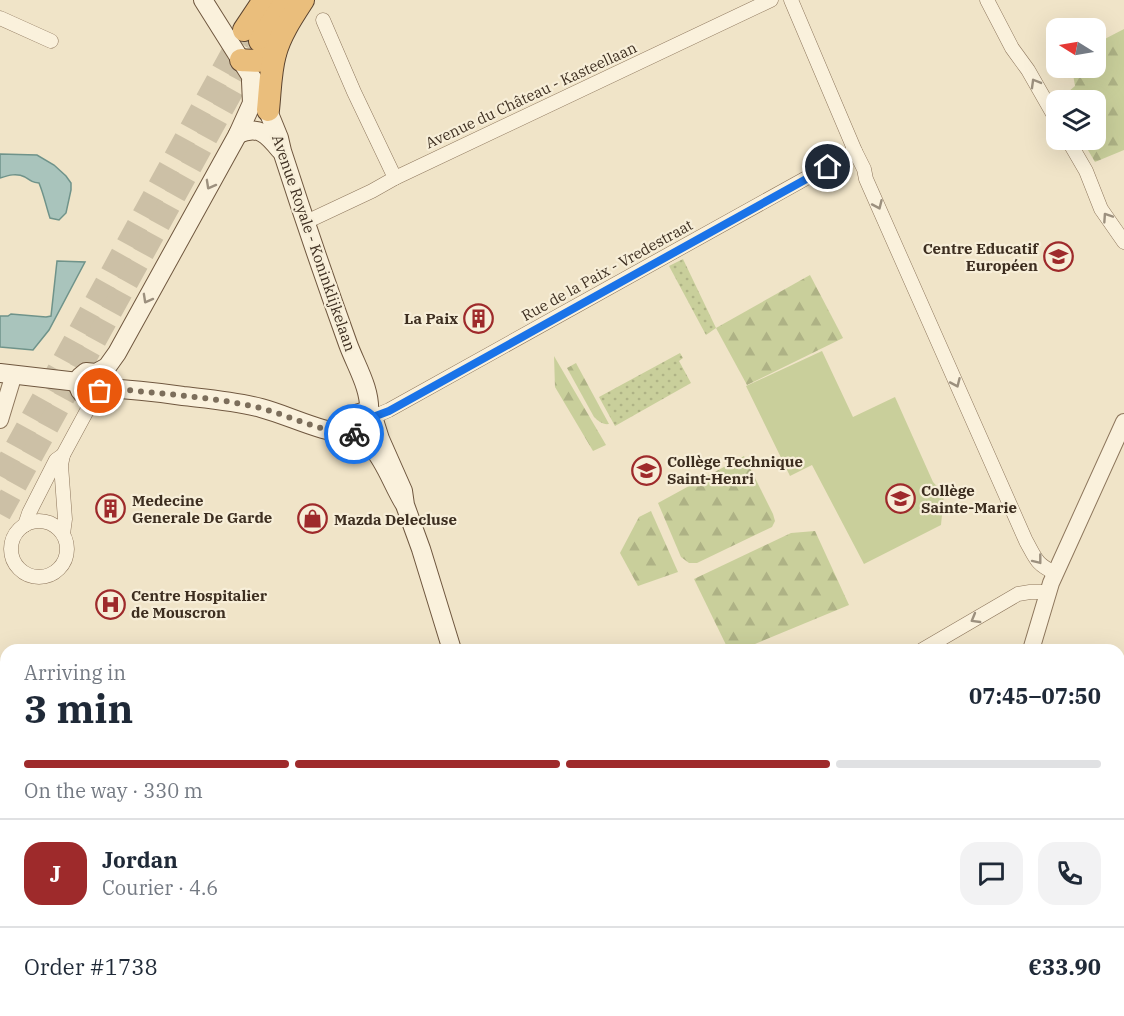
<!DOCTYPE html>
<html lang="en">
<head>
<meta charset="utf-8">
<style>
	body { margin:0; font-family:"IBM Plex Serif",serif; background:#f2f2f3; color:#1f2937; height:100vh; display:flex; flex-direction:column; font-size:22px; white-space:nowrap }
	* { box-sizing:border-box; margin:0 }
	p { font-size:20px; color:#747a83 }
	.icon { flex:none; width:33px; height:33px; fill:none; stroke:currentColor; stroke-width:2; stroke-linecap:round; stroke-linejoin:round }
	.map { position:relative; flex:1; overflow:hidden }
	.drawer { position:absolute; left:0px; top:644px; width:1125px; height:374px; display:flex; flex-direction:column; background:#fff; border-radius:18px 18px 0 0; box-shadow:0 6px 24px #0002 }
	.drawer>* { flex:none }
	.needle { width:39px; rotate:281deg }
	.fabs { position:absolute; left:1046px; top:18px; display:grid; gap:12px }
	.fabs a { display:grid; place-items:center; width:60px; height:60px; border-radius:12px; background:#fff; box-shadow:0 6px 24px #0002; font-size:30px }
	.pin { position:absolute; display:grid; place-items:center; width:51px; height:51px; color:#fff; margin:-26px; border:3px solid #fff; border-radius:50%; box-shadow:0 2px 6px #0007 }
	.courier { position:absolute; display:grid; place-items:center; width:60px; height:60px; margin:-30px; border:4px solid #1a73e8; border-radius:50%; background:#fff; color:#222; box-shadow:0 2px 8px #0007 }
	.headline em { font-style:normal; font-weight:700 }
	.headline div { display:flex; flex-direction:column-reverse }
	.headline { display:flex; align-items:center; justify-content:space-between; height:102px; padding:0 24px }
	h1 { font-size:39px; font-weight:700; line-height:45px }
	.bar { display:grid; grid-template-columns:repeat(4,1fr); gap:9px 6px; align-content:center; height:72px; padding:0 24px }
	.bar i { height:8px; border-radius:4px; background:#e0e1e3 }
	.bar .active { background:#9e2a2b }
	.bar p { grid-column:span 4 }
	.line { display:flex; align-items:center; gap:15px; padding:0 24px; border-top:2px solid #e0e1e3 }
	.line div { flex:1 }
	.round { display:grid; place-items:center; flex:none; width:63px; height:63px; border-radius:18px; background:#f2f2f3 }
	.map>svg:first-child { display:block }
</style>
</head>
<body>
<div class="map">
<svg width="1124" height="1016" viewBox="0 0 1124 1016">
	<defs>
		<pattern id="grass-dots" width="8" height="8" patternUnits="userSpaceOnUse" patternTransform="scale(1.5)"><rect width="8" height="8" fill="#c9cf9b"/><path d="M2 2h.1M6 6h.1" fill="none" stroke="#aeb285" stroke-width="1.8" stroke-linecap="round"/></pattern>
		<pattern id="forest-firs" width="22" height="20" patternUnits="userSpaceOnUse" patternTransform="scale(1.5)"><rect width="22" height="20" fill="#c9cf9b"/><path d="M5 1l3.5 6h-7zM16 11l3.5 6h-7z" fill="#aeb285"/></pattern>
	</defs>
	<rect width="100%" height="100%" fill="#f0e4c8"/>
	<g fill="url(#grass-dots)">
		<polygon points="683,259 716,328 706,335 669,266"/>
		<polygon points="680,353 683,358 679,361 691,383 615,426 599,397"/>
	</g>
	<g fill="url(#forest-firs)">
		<polygon points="1124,29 1124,150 1095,162 1082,140 1095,140 1095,100 1061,100 1060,99 1075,86 1072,68 1095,68 1095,44"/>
		<polygon points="810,275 843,338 747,385 716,328"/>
		<polygon points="554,356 606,445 593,451 555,387"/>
		<path d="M576 363 609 424C603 425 598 421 594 417L567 368Z"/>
		<polygon points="744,456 773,514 775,521 772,527 697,563 689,563 681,557 658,503"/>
		<polygon points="651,511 678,572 638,586 620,553 639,517"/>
		<polygon points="815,531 849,605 743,649 728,649 694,579 791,533"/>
		<polygon points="1119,842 1124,842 1124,938 1119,942"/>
	</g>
	<g fill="#c9cf9b">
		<polygon points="822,351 853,417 895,397 933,482 944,494 941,525 864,564 812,465 790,476 746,386"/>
		<polygon points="308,1011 476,1011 477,1016 310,1016"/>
	</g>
	<g fill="#a9c4bc" stroke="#6f938a" stroke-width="1.5">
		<path d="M0 154 37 155 54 165 66 176 71 183V190L66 213 59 220 50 218C46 206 44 195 39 183 32 182 31 181 25 177 17 173 9 175 0 178Z"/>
		<polygon points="57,261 85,262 49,330 33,350 0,347 0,316 8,316 11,314 46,317 51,316"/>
	</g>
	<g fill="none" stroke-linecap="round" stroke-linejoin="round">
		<g stroke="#ccc0a6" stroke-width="22" stroke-dasharray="22 11" stroke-linecap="butt">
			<polyline points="0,476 244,31"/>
			<polyline points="0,514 255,50"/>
		</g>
		<defs>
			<g id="minor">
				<path d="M791 0 855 151 864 169 866 179 1026 541C1036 559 1036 564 1055 573"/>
				<polyline points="987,0 1012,48 1028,70 1056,119"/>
				<polyline points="0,18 51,41"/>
				<polyline points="323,20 354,92 395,178"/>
				<polyline points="1068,140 1086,171 1101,209 1124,242"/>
				<polyline points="306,222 372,191 395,178 771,0"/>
				<polyline points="373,417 389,410 855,151"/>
				<polyline points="63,455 61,465 65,519 63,534"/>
				<circle cx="39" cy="549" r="28"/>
				<polyline points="25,525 29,513 56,460 63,455 96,394"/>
				<polyline points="922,650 1018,594 1030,592 1047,592"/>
				<polyline points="1119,745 1124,742"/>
				<polyline points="0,991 6,988"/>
				<polyline points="266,1011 267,1016"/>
				<polyline points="845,1011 849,1016"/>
			</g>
			<g id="tertiary">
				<polyline points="0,420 14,374"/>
				<polyline points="1031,650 1051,583 1124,422"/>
				<polyline points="0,915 6,927"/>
				<polyline points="40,1011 41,1016"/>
				<polyline points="965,1011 966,1016"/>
			</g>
			<g id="secondary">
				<path d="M203 0 259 89 279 138 282 151C303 216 325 280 348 344 356 366 371 389 369 413"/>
				<path d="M238 134C259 125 267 134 280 150"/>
				<polyline points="0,373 78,382"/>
				<path d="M96 373 102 382 100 391 92 396C80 396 76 388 80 377L86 372 96 373 107 367 117 353 238 134 252 103 251 81"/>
				<path d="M101 388C128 389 156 392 183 396 209 399 235 401 261 408 291 416 321 433 353 434"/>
				<path d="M405 505C393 486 386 463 372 447 366 440 353 436 350 430 346 419 356 412 365 412L373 417 380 439 403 491 405 505 421 549 452 650"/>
				<polyline points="574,1011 576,1016"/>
			</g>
			<g id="trunk">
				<polyline points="244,30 264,0"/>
				<polyline points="260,41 285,2"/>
				<path d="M241 60C256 61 264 63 275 53"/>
				<path d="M268 110C270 92 270 72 275 54 280 35 292 17 303 0"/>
			</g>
		</defs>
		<use href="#minor" stroke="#8d765c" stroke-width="15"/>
		<use href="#tertiary" stroke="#8d765c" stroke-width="18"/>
		<use href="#secondary" stroke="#6f573f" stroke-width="20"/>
		<use href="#trunk" stroke="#5b4430" stroke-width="24"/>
		<use href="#minor" stroke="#faf1dc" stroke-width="14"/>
		<use href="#tertiary" stroke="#faf1dc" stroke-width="16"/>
		<use href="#secondary" stroke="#faf1dc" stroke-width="18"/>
		<use href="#trunk" stroke="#eabe7c" stroke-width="22"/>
	</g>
	<defs><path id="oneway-chevron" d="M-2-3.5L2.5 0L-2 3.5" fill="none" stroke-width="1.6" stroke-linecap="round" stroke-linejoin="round" transform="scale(1.5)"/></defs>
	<g stroke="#9c907e">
		<use href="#oneway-chevron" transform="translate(1035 83) rotate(-120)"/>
		<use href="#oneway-chevron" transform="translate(210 185) rotate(119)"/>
		<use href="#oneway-chevron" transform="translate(878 205) rotate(66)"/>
		<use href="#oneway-chevron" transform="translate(1107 217) rotate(-124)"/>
		<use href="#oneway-chevron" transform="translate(147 299) rotate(119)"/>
		<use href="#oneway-chevron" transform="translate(956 383) rotate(66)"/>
		<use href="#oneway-chevron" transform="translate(1038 560) rotate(52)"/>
		<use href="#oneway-chevron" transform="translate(975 619) rotate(150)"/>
	</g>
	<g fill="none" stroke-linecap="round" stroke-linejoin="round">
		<path stroke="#7c6e5b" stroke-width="6" stroke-dasharray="0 10.8" d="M100 391 101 388H110C159 394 208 396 256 407 289 415 320 432 354 434"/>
		<path stroke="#1a73e8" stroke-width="8" d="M354 434C368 442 379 432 373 417L389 411 828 167"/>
	</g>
	<defs>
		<symbol id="school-ring" viewBox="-11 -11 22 22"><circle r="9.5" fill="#f7eed8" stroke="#9e2a2b" stroke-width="1.5"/><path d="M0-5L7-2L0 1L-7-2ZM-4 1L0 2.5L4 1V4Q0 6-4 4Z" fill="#9e2a2b"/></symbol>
		<symbol id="building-ring" viewBox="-11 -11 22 22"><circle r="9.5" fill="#f7eed8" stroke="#9e2a2b" stroke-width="1.5"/><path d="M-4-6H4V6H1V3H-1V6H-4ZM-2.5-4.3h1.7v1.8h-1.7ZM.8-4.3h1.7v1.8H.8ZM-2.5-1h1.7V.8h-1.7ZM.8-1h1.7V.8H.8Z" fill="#9e2a2b"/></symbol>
		<symbol id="shop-ring" viewBox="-11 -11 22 22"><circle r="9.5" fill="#f7eed8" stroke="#9e2a2b" stroke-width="1.5"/><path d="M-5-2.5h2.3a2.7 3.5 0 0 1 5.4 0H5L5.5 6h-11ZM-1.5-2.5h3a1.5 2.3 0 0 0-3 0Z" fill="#9e2a2b"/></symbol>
		<symbol id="hospital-ring" viewBox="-11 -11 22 22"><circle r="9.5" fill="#f7eed8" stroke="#9e2a2b" stroke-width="1.5"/><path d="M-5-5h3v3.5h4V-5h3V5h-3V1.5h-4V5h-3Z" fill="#9e2a2b"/></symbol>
	</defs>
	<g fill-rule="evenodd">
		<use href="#school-ring" x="1042" y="240" width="33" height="33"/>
		<use href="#building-ring" x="462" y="302" width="33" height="33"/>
		<use href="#school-ring" x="630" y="454" width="33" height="33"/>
		<use href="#school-ring" x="884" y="482" width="33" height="33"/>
		<use href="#building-ring" x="94" y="492" width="33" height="33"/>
		<use href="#shop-ring" x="296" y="502" width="33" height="33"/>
		<use href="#hospital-ring" x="94" y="588" width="33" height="33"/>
	</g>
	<g text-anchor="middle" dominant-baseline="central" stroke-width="4.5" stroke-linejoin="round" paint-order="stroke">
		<g font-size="15" fill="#3d2e20" stroke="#f7eed8">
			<text transform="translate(531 95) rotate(-25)">Avenue du Château - Kasteellaan</text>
			<text transform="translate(314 243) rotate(71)">Avenue Royale - Koninklijkelaan</text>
			<text transform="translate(607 270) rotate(-29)">Rue de la Paix - Vredestraat</text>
		</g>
		<g font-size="15" font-weight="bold" fill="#3d2e20" stroke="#f7eed8" text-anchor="start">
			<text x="1038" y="248" text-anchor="end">Centre Educatif<tspan x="1038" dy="17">Européen</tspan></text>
			<text x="458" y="318" text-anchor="end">La Paix</text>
			<text x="667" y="461">Collège Technique<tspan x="667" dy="17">Saint-Henri</tspan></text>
			<text x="921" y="490">Collège<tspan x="921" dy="17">Sainte-Marie</tspan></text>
			<text x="132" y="500">Medecine<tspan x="132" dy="17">Generale De Garde</tspan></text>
			<text x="334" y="519">Mazda Delecluse</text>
			<text x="131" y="595">Centre Hospitalier<tspan x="131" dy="17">de Mouscron</tspan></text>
		</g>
	</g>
</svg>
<div class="fabs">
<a><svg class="needle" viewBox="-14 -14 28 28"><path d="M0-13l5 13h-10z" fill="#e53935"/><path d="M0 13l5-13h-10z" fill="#747a83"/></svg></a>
<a><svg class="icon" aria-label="layers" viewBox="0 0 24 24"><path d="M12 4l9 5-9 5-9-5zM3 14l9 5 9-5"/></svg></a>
</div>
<div class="pin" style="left:100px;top:391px;background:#ea580c"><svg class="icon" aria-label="bag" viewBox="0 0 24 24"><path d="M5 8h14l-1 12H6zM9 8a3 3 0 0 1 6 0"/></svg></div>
<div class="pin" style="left:828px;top:167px;background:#1f2937"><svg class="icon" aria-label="home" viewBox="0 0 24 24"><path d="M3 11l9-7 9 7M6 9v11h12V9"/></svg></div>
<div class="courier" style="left:354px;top:434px"><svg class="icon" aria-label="bike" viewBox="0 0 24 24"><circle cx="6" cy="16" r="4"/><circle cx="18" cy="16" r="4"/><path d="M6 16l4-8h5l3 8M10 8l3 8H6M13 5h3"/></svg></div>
<section class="drawer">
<div class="headline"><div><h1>3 min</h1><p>Arriving in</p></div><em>07:45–07:50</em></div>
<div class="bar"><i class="active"></i><i class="active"></i><i class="active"></i><i></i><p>On the way · 330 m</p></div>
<div class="line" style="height:108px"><b class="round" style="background:#9e2a2b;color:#fff">J</b><div><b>Jordan</b><p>Courier · 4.6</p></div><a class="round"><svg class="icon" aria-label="chat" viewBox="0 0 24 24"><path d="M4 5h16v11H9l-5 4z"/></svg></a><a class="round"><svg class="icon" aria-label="phone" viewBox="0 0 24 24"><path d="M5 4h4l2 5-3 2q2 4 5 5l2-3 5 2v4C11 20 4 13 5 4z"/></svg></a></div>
<div class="line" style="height:78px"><div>Order #1738</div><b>€33.90</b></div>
</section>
</div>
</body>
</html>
